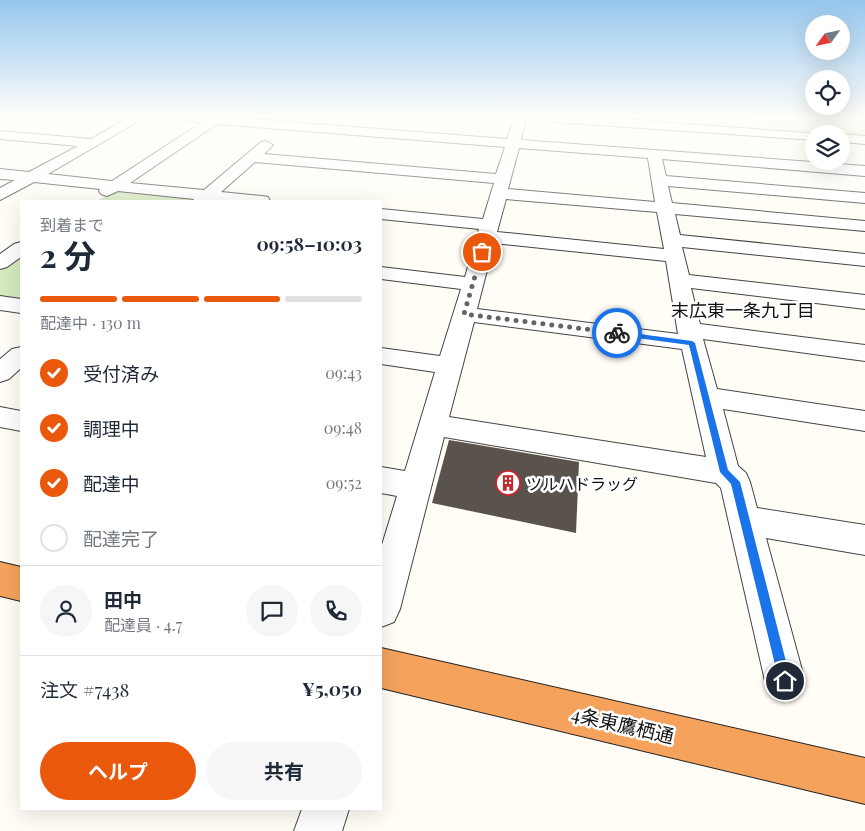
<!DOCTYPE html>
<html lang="ja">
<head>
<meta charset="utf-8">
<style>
	body { margin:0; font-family:"Playfair Display","Noto Sans JP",serif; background:#f6f6f7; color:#1f2937; height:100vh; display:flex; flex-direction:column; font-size:19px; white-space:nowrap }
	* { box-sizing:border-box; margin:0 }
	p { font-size:16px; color:#747a83 }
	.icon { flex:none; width:28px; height:28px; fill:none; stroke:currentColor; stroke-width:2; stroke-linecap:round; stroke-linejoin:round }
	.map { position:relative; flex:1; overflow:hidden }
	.side { position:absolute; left:20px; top:200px; width:362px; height:610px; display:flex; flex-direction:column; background:#fff; border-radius:0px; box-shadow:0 5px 20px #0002 }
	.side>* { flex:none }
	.needle { width:32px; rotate:237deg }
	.fabs { position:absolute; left:805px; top:15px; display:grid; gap:10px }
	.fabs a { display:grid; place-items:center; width:45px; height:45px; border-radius:50%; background:#fff; box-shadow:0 5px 20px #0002; font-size:25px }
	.pin { position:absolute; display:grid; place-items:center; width:42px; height:42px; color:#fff; margin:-21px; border:2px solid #fff; border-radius:50%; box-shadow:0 1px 5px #0007 }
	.courier { position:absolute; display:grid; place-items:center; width:50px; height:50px; margin:-25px; border:4px solid #1a73e8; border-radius:50%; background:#fff; color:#222; box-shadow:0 1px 6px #0007 }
	.summary em { font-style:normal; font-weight:700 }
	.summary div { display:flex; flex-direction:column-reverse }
	.summary { display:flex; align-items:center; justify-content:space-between; height:85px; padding:0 20px }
	h1 { font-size:32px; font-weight:700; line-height:38px }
	.bar { display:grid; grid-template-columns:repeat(4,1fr); gap:8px 5px; align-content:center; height:60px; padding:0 20px }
	.bar i { height:6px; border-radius:4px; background:#e0e1e3 }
	.bar .active { background:#ea580c }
	.bar p { grid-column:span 4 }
	.line { display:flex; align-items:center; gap:12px; padding:0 20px; border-top:1px solid #e0e1e3 }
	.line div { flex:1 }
	.round { display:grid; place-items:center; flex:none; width:52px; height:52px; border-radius:26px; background:#f6f6f7 }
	ol { padding:0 20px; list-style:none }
	li { display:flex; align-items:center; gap:15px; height:55px }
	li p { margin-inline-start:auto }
	li .icon { padding:5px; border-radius:50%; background:#ea580c; color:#fff; stroke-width:4 }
	li:last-child { color:#747a83 }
	li i { width:28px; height:28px; border:2px solid #e0e1e3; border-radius:50% }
	.button { display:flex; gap:10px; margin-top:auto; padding:10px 20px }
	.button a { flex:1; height:58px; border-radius:30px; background:#ea580c; color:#fff; font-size:20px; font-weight:700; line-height:58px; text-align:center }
	.button a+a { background:#f6f6f7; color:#1f2937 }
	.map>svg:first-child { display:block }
</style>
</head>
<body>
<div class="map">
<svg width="865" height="831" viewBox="0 0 865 831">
	<rect width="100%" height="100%" fill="#fffdf5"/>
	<g fill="#d5ebbd">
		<polygon points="761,118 862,118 865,121 865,137 841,136 841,134 770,131"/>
		<polygon points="114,190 193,199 190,201 97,201"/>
		<polygon points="21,254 21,301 0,298 0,268"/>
	</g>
	<polygon fill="#5a524d" points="449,440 579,462 576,533 432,503"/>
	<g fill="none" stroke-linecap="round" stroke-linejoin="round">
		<defs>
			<g id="minor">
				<path d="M129 118H144L48 174 112 181 201 123 186 121 184 118H239L507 139 514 118H526L521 140 865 166V176L662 159 666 176 865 193V203L668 186 672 203 865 221V231L675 214 680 235 865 254V266L682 247 689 275 865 295V309L691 288 700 324 865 345V361L703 339 717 389 865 411V431L723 409 738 466 746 473 750 482 757 508 865 525V555L766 538 805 681 799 695 785 701 771 695 765 681 721 488 716 483 444 437 400 609 394 622 381 627V548L397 496 381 493V467L405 471 435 372 381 364V348L440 356 461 289 381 279V267L465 277 479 229 381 219V209L483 219 494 183 255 162 221 192 262 196 268 197 270 201H193L194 199 118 191 107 196 101 194 99 191 100 189 34 182 0 200V188L15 180 0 179V169L29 172 78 146 0 139V131L91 139ZM217 124 505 147 496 174 264 154 273 145 266 141 261 142 204 190 130 183ZM519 148 648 158 655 202 508 189ZM506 199 657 212 664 249 497 232ZM494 243 666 261 678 334 477 309ZM474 322 682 349 706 457 449 417Z"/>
				<polygon points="548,118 610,118 819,134 814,134 814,140 554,122"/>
				<polygon points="841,134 865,136 865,144 841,142"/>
				<polygon points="21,242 21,257 7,267 0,269 0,254 14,244"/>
				<polygon points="0,296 21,299 21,313 0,310"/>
				<polygon points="21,347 21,368 9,379 0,382 0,359 12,349"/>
				<polygon points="0,407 21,411 21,431 0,427"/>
				<polygon points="302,809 349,809 342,831 294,831"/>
			</g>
			<g id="highway">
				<polygon points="0,562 21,567 21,601 0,596"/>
				<polygon points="381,648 865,758 865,804 381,688"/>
			</g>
		</defs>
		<use href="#minor" stroke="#444" stroke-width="2"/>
		<use href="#highway" stroke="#222" stroke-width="2"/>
		<use href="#minor" fill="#fff" fill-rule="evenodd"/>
		<use href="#highway" fill="#f5a25d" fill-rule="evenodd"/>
	</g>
	<linearGradient id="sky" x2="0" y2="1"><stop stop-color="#95c6ee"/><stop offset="0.5" stop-color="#fffefa"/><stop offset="1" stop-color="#fffefa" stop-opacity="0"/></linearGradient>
	<rect width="865" height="234" fill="url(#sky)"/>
	<polygon fill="#1a73e8" points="617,331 692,341 695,343 728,470 740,482 791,681 789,685 785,687 781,685 779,681 731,484 720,472 689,345 615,335 614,333"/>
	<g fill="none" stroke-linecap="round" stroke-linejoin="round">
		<polyline stroke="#646461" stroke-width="5" stroke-dasharray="0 9" points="482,252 464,314 617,333"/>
	</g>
	<defs>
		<symbol id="building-ring" viewBox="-11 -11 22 22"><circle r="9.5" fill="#fff" stroke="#c4262e" stroke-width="1.5"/><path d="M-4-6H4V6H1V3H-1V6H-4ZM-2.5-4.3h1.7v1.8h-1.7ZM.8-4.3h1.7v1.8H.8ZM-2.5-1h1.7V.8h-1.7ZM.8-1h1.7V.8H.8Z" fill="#c4262e"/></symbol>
	</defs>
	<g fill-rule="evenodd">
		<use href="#building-ring" x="494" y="469" width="28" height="28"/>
	</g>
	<g text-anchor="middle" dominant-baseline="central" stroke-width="5" stroke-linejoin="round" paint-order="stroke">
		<g font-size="16" fill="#111" stroke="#fff" text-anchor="start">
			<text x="526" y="483">ツルハドラッグ</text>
		</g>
		<g font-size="18" fill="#111" stroke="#fff">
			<text x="743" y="310">末広東一条九丁目</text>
		</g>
		<g font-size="19" fill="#111" stroke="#fff">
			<text transform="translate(623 724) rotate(13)">4条東鷹栖通</text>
		</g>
	</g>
</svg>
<div class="fabs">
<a><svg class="needle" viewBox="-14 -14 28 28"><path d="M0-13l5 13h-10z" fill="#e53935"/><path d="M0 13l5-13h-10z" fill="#747a83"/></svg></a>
<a><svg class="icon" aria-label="locate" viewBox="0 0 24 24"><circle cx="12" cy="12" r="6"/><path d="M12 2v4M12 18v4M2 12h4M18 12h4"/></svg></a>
<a><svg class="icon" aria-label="layers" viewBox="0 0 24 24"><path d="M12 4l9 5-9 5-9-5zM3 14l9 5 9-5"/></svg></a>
</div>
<div class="pin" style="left:482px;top:252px;background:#ea580c"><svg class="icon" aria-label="bag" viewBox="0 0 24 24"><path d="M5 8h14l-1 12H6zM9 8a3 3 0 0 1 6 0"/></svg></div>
<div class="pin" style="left:785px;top:681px;background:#1f2937"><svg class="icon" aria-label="home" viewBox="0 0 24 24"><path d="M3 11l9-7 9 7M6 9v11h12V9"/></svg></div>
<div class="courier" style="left:617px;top:333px"><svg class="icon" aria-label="bike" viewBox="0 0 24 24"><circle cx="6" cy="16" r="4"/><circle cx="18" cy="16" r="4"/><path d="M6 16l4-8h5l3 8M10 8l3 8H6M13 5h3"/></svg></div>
<section class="side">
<div class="summary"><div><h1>2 分</h1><p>到着まで</p></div><em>09:58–10:03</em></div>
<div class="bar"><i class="active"></i><i class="active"></i><i class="active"></i><i></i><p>配達中 · 130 m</p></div>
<ol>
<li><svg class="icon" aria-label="check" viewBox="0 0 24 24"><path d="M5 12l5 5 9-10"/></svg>受付済み<p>09:43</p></li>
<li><svg class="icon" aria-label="check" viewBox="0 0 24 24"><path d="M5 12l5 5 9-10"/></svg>調理中<p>09:48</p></li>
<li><svg class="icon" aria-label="check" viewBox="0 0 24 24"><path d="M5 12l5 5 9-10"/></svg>配達中<p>09:52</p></li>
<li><i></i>配達完了</li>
</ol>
<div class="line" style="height:90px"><a class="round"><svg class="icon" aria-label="person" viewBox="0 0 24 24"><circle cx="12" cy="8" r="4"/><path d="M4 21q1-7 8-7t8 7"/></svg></a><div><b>田中</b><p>配達員 · 4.7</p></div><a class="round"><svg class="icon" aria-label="chat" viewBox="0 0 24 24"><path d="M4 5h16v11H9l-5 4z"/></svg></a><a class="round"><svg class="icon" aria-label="phone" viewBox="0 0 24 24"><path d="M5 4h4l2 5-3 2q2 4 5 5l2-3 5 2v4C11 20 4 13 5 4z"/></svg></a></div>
<div class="line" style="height:65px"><div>注文 #7438</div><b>¥5,050</b></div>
<div class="button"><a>ヘルプ</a><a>共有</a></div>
</section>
</div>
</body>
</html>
